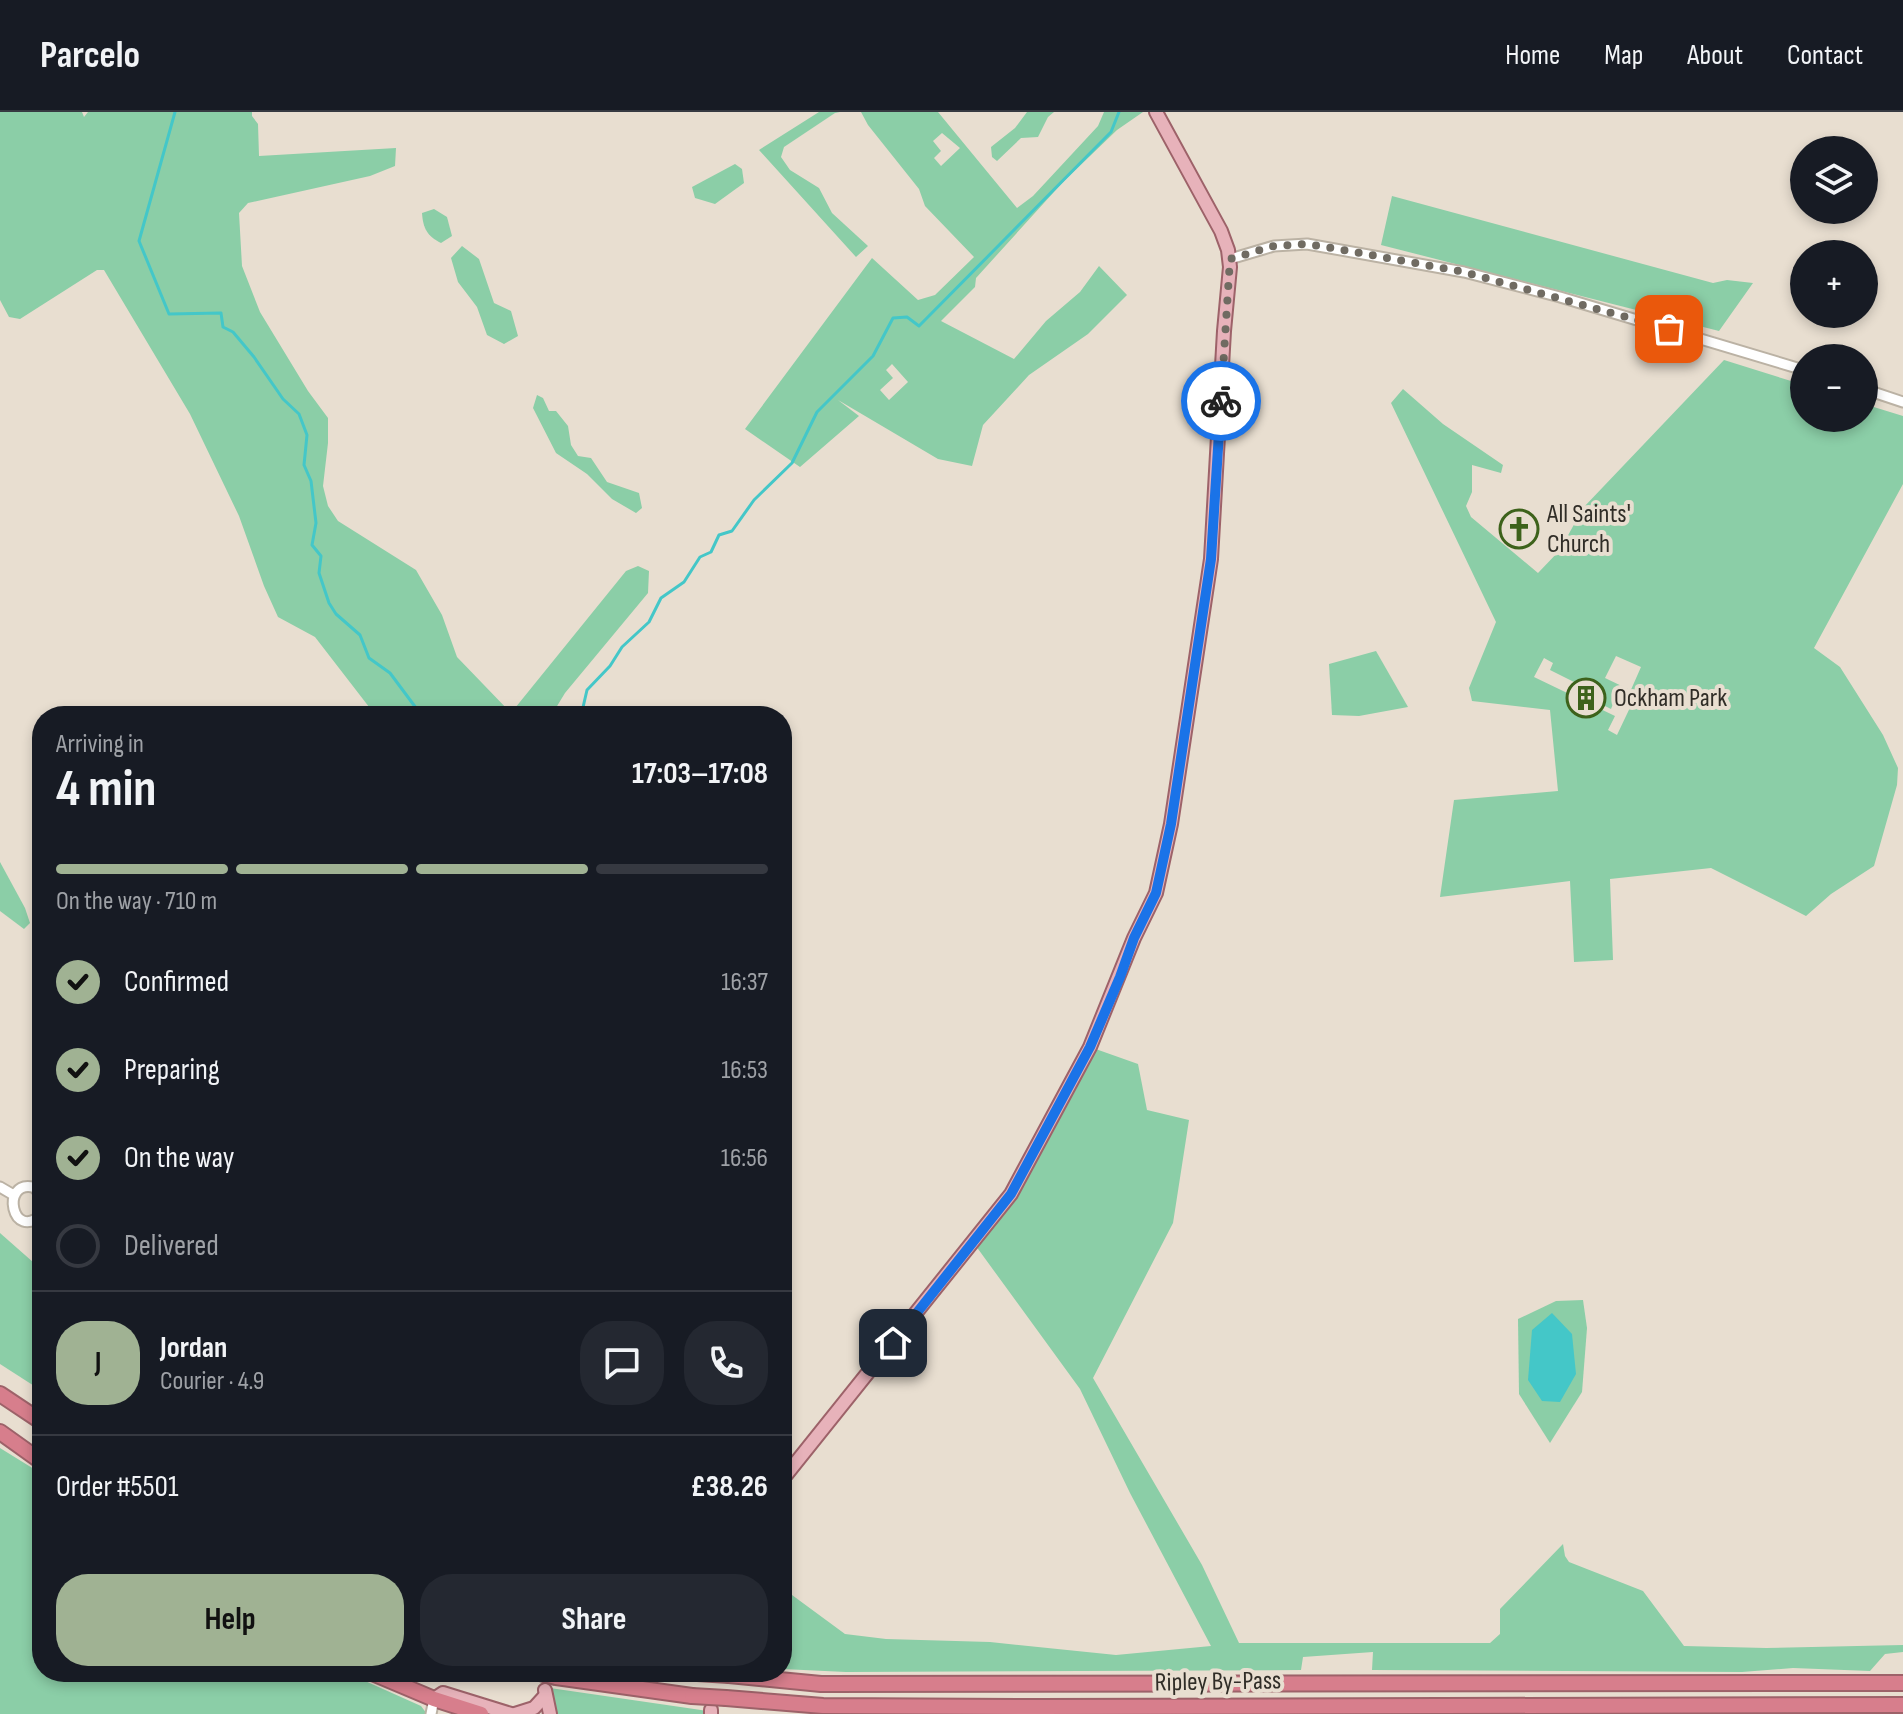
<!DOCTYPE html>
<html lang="en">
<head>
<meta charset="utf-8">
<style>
	body { margin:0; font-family:"Sofia Sans Condensed",sans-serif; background:#242831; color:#f1f3f6; height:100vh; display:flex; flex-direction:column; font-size:30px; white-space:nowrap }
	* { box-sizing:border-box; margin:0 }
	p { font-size:26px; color:#9ea1a6 }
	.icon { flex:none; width:44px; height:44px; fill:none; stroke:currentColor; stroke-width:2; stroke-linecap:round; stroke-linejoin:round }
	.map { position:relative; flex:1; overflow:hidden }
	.drawer { position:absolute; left:32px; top:594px; width:760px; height:976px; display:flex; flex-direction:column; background:#171b24; border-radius:32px; box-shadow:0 4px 12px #0003 }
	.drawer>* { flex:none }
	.buttons { position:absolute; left:1790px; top:24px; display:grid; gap:16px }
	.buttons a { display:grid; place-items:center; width:88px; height:88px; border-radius:50%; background:#171b24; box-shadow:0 4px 12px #0003; font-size:40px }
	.pin { position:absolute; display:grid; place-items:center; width:68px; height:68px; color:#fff; margin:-34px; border-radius:16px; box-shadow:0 4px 12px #0006 }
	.courier { position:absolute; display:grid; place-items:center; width:80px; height:80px; margin:-40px; border:6px solid #1a73e8; border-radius:50%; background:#fff; color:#222; box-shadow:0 2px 10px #0007 }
	.overview em { font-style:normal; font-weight:700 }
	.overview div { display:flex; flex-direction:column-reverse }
	.overview { display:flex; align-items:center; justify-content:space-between; height:136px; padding:0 24px }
	h1 { font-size:52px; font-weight:700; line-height:60px }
	.bar { display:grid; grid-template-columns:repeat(4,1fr); gap:12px 8px; align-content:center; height:96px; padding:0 24px }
	.bar i { height:10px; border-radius:6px; background:#363941 }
	.bar .current { background:#a0b293 }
	.bar p { grid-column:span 4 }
	.line { display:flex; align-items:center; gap:20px; padding:0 24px; border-top:2px solid #363941 }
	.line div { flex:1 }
	.round { display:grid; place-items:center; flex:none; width:84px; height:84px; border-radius:32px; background:#242831 }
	ol { padding:0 24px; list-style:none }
	li { display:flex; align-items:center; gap:24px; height:88px }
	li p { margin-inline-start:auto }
	li .icon { padding:8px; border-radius:50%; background:#a0b293; color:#111; stroke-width:4 }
	li:last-child { color:#9ea1a6 }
	li i { width:44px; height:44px; border:4px solid #363941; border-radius:50% }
	.action { display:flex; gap:16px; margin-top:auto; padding:16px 24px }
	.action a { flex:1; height:92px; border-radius:32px; background:#a0b293; color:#111; font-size:32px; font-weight:700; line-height:92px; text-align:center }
	.action a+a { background:#242831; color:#f1f3f6 }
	header { display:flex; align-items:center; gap:48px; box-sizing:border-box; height:112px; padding:0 40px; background:#171b24; border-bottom:2px solid #363941 }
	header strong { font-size:38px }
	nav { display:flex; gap:44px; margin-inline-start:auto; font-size:28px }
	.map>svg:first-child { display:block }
</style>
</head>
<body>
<header>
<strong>Parcelo</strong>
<nav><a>Home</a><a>Map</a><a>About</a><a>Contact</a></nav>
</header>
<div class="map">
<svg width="1903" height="1602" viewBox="0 0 1903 1602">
	<rect width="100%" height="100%" fill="#e8ded0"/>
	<g fill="#8bcea7" fill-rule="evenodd">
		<polygon points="0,0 82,0 84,5 88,0 252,0 252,4 258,12 259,44 396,36 395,54 370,64 248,91 239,101 242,154 260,200 308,279 328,306 328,331 323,374 328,394 338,409 416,458 442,503 457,545 511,601 626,459 638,454 649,459 648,481 565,581 551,604 376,604 315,525 278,505 264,474 239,404 190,302 104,158 97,158 20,207 9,205 0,188"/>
		<polygon points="819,0 840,0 835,1 784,35 781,45 790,58 819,76 832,101 868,134 856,145 759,38"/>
		<path d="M861 0H938L1017 96 1033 84 1098 14 1104 0H1143L1117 18 1063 70 976 166 975 175 941 209 1014 247 1046 209 1080 180 1099 154 1127 183 1088 222 1029 263 983 313 972 354 938 347 838 288 859 304 800 355 745 317 872 146 918 188 935 183 974 145 925 94 919 77 868 13ZM942 21 960 36 941 54 934 46 941 39 933 29ZM892 252 908 270 889 288 880 278 893 266 886 258Z"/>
		<polygon points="1027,0 1054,0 1048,5 1038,25 1021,26 997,49 992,45 991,35 1015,16"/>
		<polygon points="735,52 742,57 744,71 715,92 695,86 692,75"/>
		<polygon points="1392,84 1713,171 1727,168 1753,171 1719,219 1381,133"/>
		<path d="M434 97 447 105 452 124 441 131C427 124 423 116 422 101Z"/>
		<polygon points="462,134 479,147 494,191 511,199 518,224 504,232 487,223 477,195 458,170 451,146"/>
		<path d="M1724 248 1804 273V306H1864V292L1903 304V372L1814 536 1840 555 1883 623 1898 656 1897 673 1874 754 1831 782 1806 804 1711 756 1610 767 1613 848 1574 850 1570 769 1440 785 1454 688 1558 679 1550 598 1472 589 1469 576 1496 510 1391 291 1403 277 1443 312 1503 353 1501 361 1472 353V380L1466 394 1471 405 1538 461 1560 438 1583 396ZM1616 544 1641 555 1630 580 1636 583 1617 623 1608 618 1615 604 1534 565 1544 546 1553 551 1550 558 1588 577 1592 569 1601 574 1595 589 1611 597 1613 592 1620 595 1628 577 1605 566Z"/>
		<polygon points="537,283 543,286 549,299 556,299 568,314 571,333 578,344 591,346 607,370 639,381 642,396 636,401 612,387 587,362 556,341 533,296"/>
		<polygon points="1376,539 1408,595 1359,604 1332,603 1329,552"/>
		<polygon points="0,750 25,796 30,811 24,817 0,799"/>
		<polygon points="1090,935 1138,952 1147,998 1189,1008 1173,1111 1093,1266 1202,1453 1239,1531 1490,1531 1500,1522 1500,1497 1563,1432 1565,1444 1569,1450 1643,1479 1684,1534 1766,1536 1903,1533 1903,1540 1885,1542 1870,1559 1793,1556 1742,1560 1372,1558 1373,1540 1303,1545 1301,1558 846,1560 782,1557 782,1479 792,1483 845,1522 886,1527 990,1530 1116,1543 1211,1534 1130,1381 1080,1277 973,1130 1016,1084 1066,993"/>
		<polygon points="0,1121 42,1158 42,1279 0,1252"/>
		<polygon points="1583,1188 1587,1216 1582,1280 1550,1331 1519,1282 1518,1207 1556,1189"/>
		<polygon points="0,1336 42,1362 42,1560 345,1560 421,1594 427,1602 0,1602"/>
		<polygon points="550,1576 701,1598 706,1599 705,1602 556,1602"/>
	</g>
	<polygon fill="#44c7c8" points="1552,1201 1572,1222 1576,1262 1560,1290 1542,1289 1528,1268 1532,1218"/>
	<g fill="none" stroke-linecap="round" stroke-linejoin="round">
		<g stroke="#44c7c8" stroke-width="3">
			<polyline points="175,0 139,129 169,202 221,201 223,215 233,220 254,245 283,287 299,302 307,323 304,353 311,369 316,411 312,433 321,444 319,461 329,491 336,502 360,523 369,546 390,561 422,604"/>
			<polyline points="581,604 587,578 610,554 622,535 649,510 661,486 684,470 700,445 711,440 719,423 732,419 754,388 792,351 817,300 873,244 893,206 907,205 919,214 1111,20 1119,0"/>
		</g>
		<defs>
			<g id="minor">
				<polyline points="1230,147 1274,134 1307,132 1464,160 1560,185 1804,258"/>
				<polyline points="1864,277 1903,290"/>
				<polyline points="0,1075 12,1082"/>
				<path d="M42 1082 33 1075C0 1068 12 1131 42 1102"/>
				<polyline points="431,1602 434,1587"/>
			</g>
			<g id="major">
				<polyline points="782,1368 1011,1082 1090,935 1134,826 1156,781 1171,712 1211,447 1224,219 1230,155 1228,138 1221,119 1156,0"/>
				<polyline points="545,1578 550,1602"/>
				<polyline points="434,1587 443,1581 511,1602"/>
				<polyline points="515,1602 534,1596 545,1584"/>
				<polyline points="711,1602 711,1598"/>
			</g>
			<g id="highway">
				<polyline points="0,1282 42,1310"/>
				<polyline points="0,1320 42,1350"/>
				<polyline points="370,1560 434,1587 481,1602"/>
				<polyline points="729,1563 821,1572 1903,1571"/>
				<polyline points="556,1565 692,1584"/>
				<polyline points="726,1586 823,1594 1037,1595 1903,1593"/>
			</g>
		</defs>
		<use href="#minor" stroke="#bbb2a4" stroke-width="13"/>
		<use href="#major" stroke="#9d6269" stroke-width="16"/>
		<use href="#highway" stroke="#9d6269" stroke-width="18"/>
		<use href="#minor" stroke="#fff" stroke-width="9"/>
		<use href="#major" stroke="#e7b2ba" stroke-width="12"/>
		<use href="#highway" stroke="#d77e8c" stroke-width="14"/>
		<defs>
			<g id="highway-bridge">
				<polyline points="536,1560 556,1565"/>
				<polyline points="697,1561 729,1563"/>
				<polyline points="692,1584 726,1586"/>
			</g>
		</defs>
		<use href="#highway-bridge" stroke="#9d6269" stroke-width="18" stroke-linecap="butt"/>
		<use href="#highway-bridge" stroke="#d77e8c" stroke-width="14"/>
	</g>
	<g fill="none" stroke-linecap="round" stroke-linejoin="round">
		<polyline stroke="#706b62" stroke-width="8" stroke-dasharray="0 14.4" points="1221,289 1230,147 1274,134 1307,132 1338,137 1464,160 1669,217"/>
		<polyline stroke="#1a73e8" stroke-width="10" points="893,1231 1011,1082 1090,935 1120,865 1134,826 1156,781 1171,712 1211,447 1221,289"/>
	</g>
	<defs>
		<symbol id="church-ring" viewBox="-11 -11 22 22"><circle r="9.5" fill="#e8ded0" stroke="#3d621b" stroke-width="1.5"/><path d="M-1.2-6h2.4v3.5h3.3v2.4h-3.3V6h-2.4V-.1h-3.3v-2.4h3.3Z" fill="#3d621b"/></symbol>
		<symbol id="building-ring" viewBox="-11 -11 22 22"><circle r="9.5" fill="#e8ded0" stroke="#3d621b" stroke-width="1.5"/><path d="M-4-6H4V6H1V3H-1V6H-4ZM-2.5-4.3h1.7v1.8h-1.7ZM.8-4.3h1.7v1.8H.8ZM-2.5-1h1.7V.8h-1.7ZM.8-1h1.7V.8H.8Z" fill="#3d621b"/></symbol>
	</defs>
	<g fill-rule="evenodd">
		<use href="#church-ring" x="1497" y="395" width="44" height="44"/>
		<use href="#building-ring" x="1564" y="564" width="44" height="44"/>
	</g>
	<g text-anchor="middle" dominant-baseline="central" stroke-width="8" stroke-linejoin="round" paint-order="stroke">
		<g font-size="26" fill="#302d27" stroke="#e8ded0" text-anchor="start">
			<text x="1547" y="402">All Saints'<tspan x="1547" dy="30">Church</tspan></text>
			<text x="1614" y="586">Ockham Park</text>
		</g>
		<g font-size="26" fill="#302d27" stroke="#e8ded0">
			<text transform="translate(1218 1570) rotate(-1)">Ripley By-Pass</text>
		</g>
	</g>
</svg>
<div class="buttons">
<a><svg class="icon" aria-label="layers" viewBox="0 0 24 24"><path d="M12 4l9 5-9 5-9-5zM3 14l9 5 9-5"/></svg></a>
<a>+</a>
<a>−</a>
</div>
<div class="pin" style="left:1669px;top:217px;background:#ea580c"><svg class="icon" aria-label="bag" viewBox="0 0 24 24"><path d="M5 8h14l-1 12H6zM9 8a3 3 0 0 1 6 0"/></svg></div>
<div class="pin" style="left:893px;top:1231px;background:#1f2937"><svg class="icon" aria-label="home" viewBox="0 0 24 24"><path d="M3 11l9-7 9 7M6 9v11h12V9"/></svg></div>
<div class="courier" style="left:1221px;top:289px"><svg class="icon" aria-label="bike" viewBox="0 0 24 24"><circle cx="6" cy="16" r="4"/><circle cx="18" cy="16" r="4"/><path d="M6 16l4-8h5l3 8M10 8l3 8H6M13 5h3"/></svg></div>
<section class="drawer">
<div class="overview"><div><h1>4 min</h1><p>Arriving in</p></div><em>17:03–17:08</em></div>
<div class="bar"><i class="current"></i><i class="current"></i><i class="current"></i><i></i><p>On the way · 710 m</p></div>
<ol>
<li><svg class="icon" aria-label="check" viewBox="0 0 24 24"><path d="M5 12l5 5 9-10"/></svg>Confirmed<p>16:37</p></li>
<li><svg class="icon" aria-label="check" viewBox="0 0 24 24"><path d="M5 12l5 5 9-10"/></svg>Preparing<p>16:53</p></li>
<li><svg class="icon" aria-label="check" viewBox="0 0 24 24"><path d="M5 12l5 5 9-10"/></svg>On the way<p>16:56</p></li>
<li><i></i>Delivered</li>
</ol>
<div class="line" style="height:144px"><b class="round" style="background:#a0b293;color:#111">J</b><div><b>Jordan</b><p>Courier · 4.9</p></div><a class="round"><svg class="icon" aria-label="chat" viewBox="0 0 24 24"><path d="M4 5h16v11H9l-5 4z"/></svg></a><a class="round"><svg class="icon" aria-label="phone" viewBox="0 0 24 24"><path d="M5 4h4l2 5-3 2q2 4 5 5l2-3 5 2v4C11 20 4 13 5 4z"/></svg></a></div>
<div class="line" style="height:104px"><div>Order #5501</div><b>£38.26</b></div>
<div class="action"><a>Help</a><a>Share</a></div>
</section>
</div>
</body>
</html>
